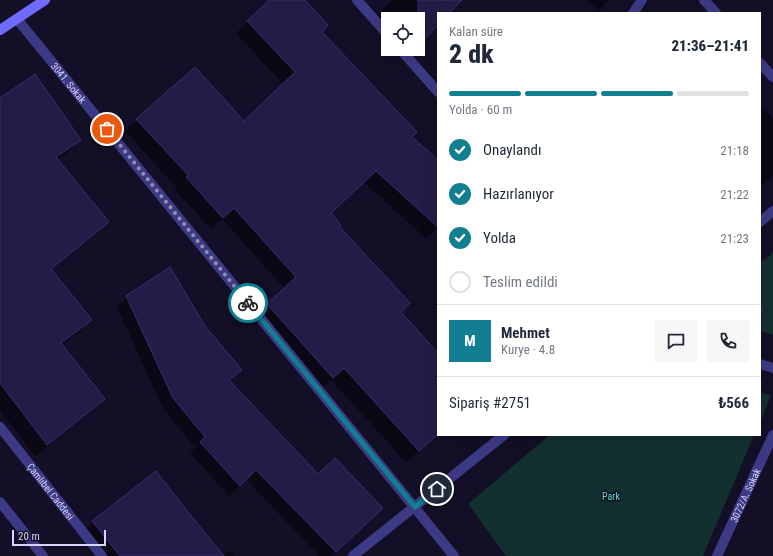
<!DOCTYPE html>
<html lang="tr">
<head>
<meta charset="utf-8">
<style>
	body { margin:0; font-family:"Roboto Condensed",sans-serif; background:#f6f6f7; color:#1f2937; height:100vh; display:flex; flex-direction:column; font-size:15px; white-space:nowrap }
	* { box-sizing:border-box; margin:0 }
	p { font-size:13px; color:#747a83 }
	.icon { flex:none; width:22px; height:22px; fill:none; stroke:currentColor; stroke-width:2; stroke-linecap:round; stroke-linejoin:round }
	.map { position:relative; flex:1; overflow:hidden }
	.sheet { position:absolute; left:437px; top:12px; width:324px; height:424px; display:flex; flex-direction:column; background:#fff; border-radius:0px; box-shadow:0 4px 16px #0002 }
	.sheet>* { flex:none }
	.buttons { position:absolute; left:381px; top:12px; display:grid; gap:8px }
	.buttons a { display:grid; place-items:center; width:44px; height:44px; border-radius:0px; background:#fff; box-shadow:0 4px 16px #0002; font-size:20px }
	.scale { position:absolute; left:12px; bottom:10px; width:94px; box-sizing:border-box; padding-left:4px; border:2px solid #d9d4ff; border-top:0; font-size:11px; line-height:14px; white-space:nowrap; color:#d9d4ff; -webkit-text-stroke:3px #130f26; paint-order:stroke }
	.pin { position:absolute; display:grid; place-items:center; width:34px; height:34px; color:#fff; margin:-17px; border:2px solid #fff; border-radius:50%; box-shadow:0 1px 4px #0007 }
	.courier { position:absolute; display:grid; place-items:center; width:40px; height:40px; margin:-20px; border:3px solid #117e91; border-radius:50%; background:#fff; color:#222; box-shadow:0 1px 5px #0007 }
	.summary em { font-style:normal; font-weight:800 }
	.summary div { display:flex; flex-direction:column-reverse }
	.summary { display:flex; align-items:center; justify-content:space-between; height:68px; padding:0 12px }
	h1 { font-size:26px; font-weight:800; line-height:30px }
	.bar { display:grid; grid-template-columns:repeat(4,1fr); gap:6px 4px; align-content:center; height:48px; padding:0 12px }
	.bar i { height:5px; border-radius:3px; background:#e0e1e3 }
	.bar .active { background:#117e91 }
	.bar p { grid-column:span 4 }
	.line { display:flex; align-items:center; gap:10px; padding:0 12px; border-top:1px solid #e0e1e3 }
	.line div { flex:1 }
	.round { display:grid; place-items:center; flex:none; width:42px; height:42px; border-radius:0px; background:#f6f6f7 }
	ol { padding:0 12px; list-style:none }
	li { display:flex; align-items:center; gap:12px; height:44px }
	li p { margin-inline-start:auto }
	li .icon { padding:4px; border-radius:50%; background:#117e91; color:#fff; stroke-width:4 }
	li:last-child { color:#747a83 }
	li i { width:22px; height:22px; border:2px solid #e0e1e3; border-radius:50% }
	.map>svg:first-child { display:block }
</style>
</head>
<body>
<div class="map">
<svg width="773" height="556" viewBox="0 0 773 556">
	<rect width="100%" height="100%" fill="#130f26"/>
	<g fill="#12302f">
		<polygon points="773,253 773,335 760,331 760,263"/>
		<polygon points="760,392 771,396 760,422"/>
		<polygon points="550,435 754,435 703,556 506,556 468,504"/>
	</g>
	<g fill="#0007">
		<polygon points="271,0 304,0 320,32 411,137 438,161 438,227 426,239 364,182 330,214 400,312 438,354 438,434 406,462 331,380 321,389 256,317 285,289 222,219 211,229 175,190 177,188 125,131 137,120 244,122 283,84 236,33"/>
		<polygon points="392,0 460,0 448,13 438,13 438,23 418,44 418,19 388,19 388,29 376,17"/>
		<polygon points="587,0 609,0 599,10"/>
		<polygon points="0,99 79,140 68,152 56,160 107,222 51,270 90,320 79,332 61,345 104,398 92,410 35,456 0,410"/>
		<polygon points="765,109 773,119 773,176 760,187 760,114"/>
		<polygon points="127,297 204,326 240,370 228,381 318,475 371,518 331,556 319,556 246,479 229,496 190,453 195,448 163,408 117,307"/>
		<polygon points="93,522 223,556 229,550 234,556 104,556 84,531"/>
	</g>
	<g fill="#241b47" stroke="#3b2d73">
		<polygon points="269,0 305,0 328,25 322,32 417,132 412,137 438,160 438,227 376,171 331,213 341,225 339,226 410,303 401,312 438,353 438,434 419,451 344,368 333,378 267,304 296,277 234,208 223,218 186,177 188,175 136,119 195,67 244,121 295,72 247,21"/>
		<polygon points="418,0 462,0 449,13 438,13 438,25 418,46"/>
		<polygon points="35,74 81,140 56,157 109,222 51,269 92,320 61,343 105,399 47,445 0,383 0,98"/>
		<polygon points="170,267 205,326 242,370 229,380 318,474 335,458 383,508 336,552 256,470 240,486 200,442 205,437 173,398 126,296"/>
		<polygon points="156,471 184,507 224,556 120,556 92,521"/>
	</g>
	<g fill="none" stroke-linecap="round" stroke-linejoin="round">
		<g stroke="#3d3a85" stroke-width="10">
			<polyline points="357,0 388,35"/>
			<polyline points="704,0 716,13"/>
			<polyline points="633,13 642,0"/>
			<path id="s1" d="M17 19 454 556"/>
			<polyline points="400,49 438,92"/>
			<polyline points="760,63 773,77"/>
			<polyline points="760,222 773,211"/>
			<polyline points="760,364 773,368"/>
			<polyline points="353,556 504,435"/>
			<path id="s2" d="M717 556 773 435"/>
		</g>
		<g stroke="#3d3a85" stroke-width="10">
			<path id="s3" d="M0 427 102 556"/>
			<polyline points="0,502 43,556"/>
		</g>
		<polyline stroke="#6f6bff" stroke-width="10" points="0,30 45,0"/>
	</g>
	<g fill="none" stroke-linecap="round" stroke-linejoin="round">
		<polyline stroke="#948fb3" stroke-width="4" stroke-dasharray="0 7.2" points="107,129 248,303"/>
		<polyline stroke="#117e91" stroke-width="5" points="248,303 415,507 437,489"/>
	</g>
	<g text-anchor="middle" dominant-baseline="central" stroke-width="3" stroke-linejoin="round" paint-order="stroke">
		<g font-size="10" fill="#d9d4ff" stroke="#130f26">
			<text stroke="none"><textPath href="#s1" startOffset="82">3041. Sokak</textPath></text>
			<text stroke="none"><textPath href="#s3" startOffset="82">Çamlıbel Caddesi</textPath></text>
			<text stroke="none"><textPath href="#s2" startOffset="67">3072/A. Sokak</textPath></text>
		</g>
		<g font-size="10" fill="#5fe0c0" stroke="#130f26">
			<text x="611" y="496">Park</text>
		</g>
	</g>
</svg>
<div class="buttons">
<a><svg class="icon" aria-label="locate" viewBox="0 0 24 24"><circle cx="12" cy="12" r="6"/><path d="M12 2v4M12 18v4M2 12h4M18 12h4"/></svg></a>
</div>
<div class="scale">20 m</div>
<div class="pin" style="left:107px;top:129px;background:#ea580c"><svg class="icon" aria-label="bag" viewBox="0 0 24 24"><path d="M5 8h14l-1 12H6zM9 8a3 3 0 0 1 6 0"/></svg></div>
<div class="pin" style="left:437px;top:489px;background:#1f2937"><svg class="icon" aria-label="home" viewBox="0 0 24 24"><path d="M3 11l9-7 9 7M6 9v11h12V9"/></svg></div>
<div class="courier" style="left:248px;top:303px"><svg class="icon" aria-label="bike" viewBox="0 0 24 24"><circle cx="6" cy="16" r="4"/><circle cx="18" cy="16" r="4"/><path d="M6 16l4-8h5l3 8M10 8l3 8H6M13 5h3"/></svg></div>
<section class="sheet">
<div class="summary"><div><h1>2 dk</h1><p>Kalan süre</p></div><em>21:36–21:41</em></div>
<div class="bar"><i class="active"></i><i class="active"></i><i class="active"></i><i></i><p>Yolda · 60 m</p></div>
<ol>
<li><svg class="icon" aria-label="check" viewBox="0 0 24 24"><path d="M5 12l5 5 9-10"/></svg>Onaylandı<p>21:18</p></li>
<li><svg class="icon" aria-label="check" viewBox="0 0 24 24"><path d="M5 12l5 5 9-10"/></svg>Hazırlanıyor<p>21:22</p></li>
<li><svg class="icon" aria-label="check" viewBox="0 0 24 24"><path d="M5 12l5 5 9-10"/></svg>Yolda<p>21:23</p></li>
<li><i></i>Teslim edildi</li>
</ol>
<div class="line" style="height:72px"><b class="round" style="background:#117e91;color:#fff">M</b><div><b>Mehmet</b><p>Kurye · 4.8</p></div><a class="round"><svg class="icon" aria-label="chat" viewBox="0 0 24 24"><path d="M4 5h16v11H9l-5 4z"/></svg></a><a class="round"><svg class="icon" aria-label="phone" viewBox="0 0 24 24"><path d="M5 4h4l2 5-3 2q2 4 5 5l2-3 5 2v4C11 20 4 13 5 4z"/></svg></a></div>
<div class="line" style="height:52px"><div>Sipariş #2751</div><b>₺566</b></div>
</section>
</div>
</body>
</html>
